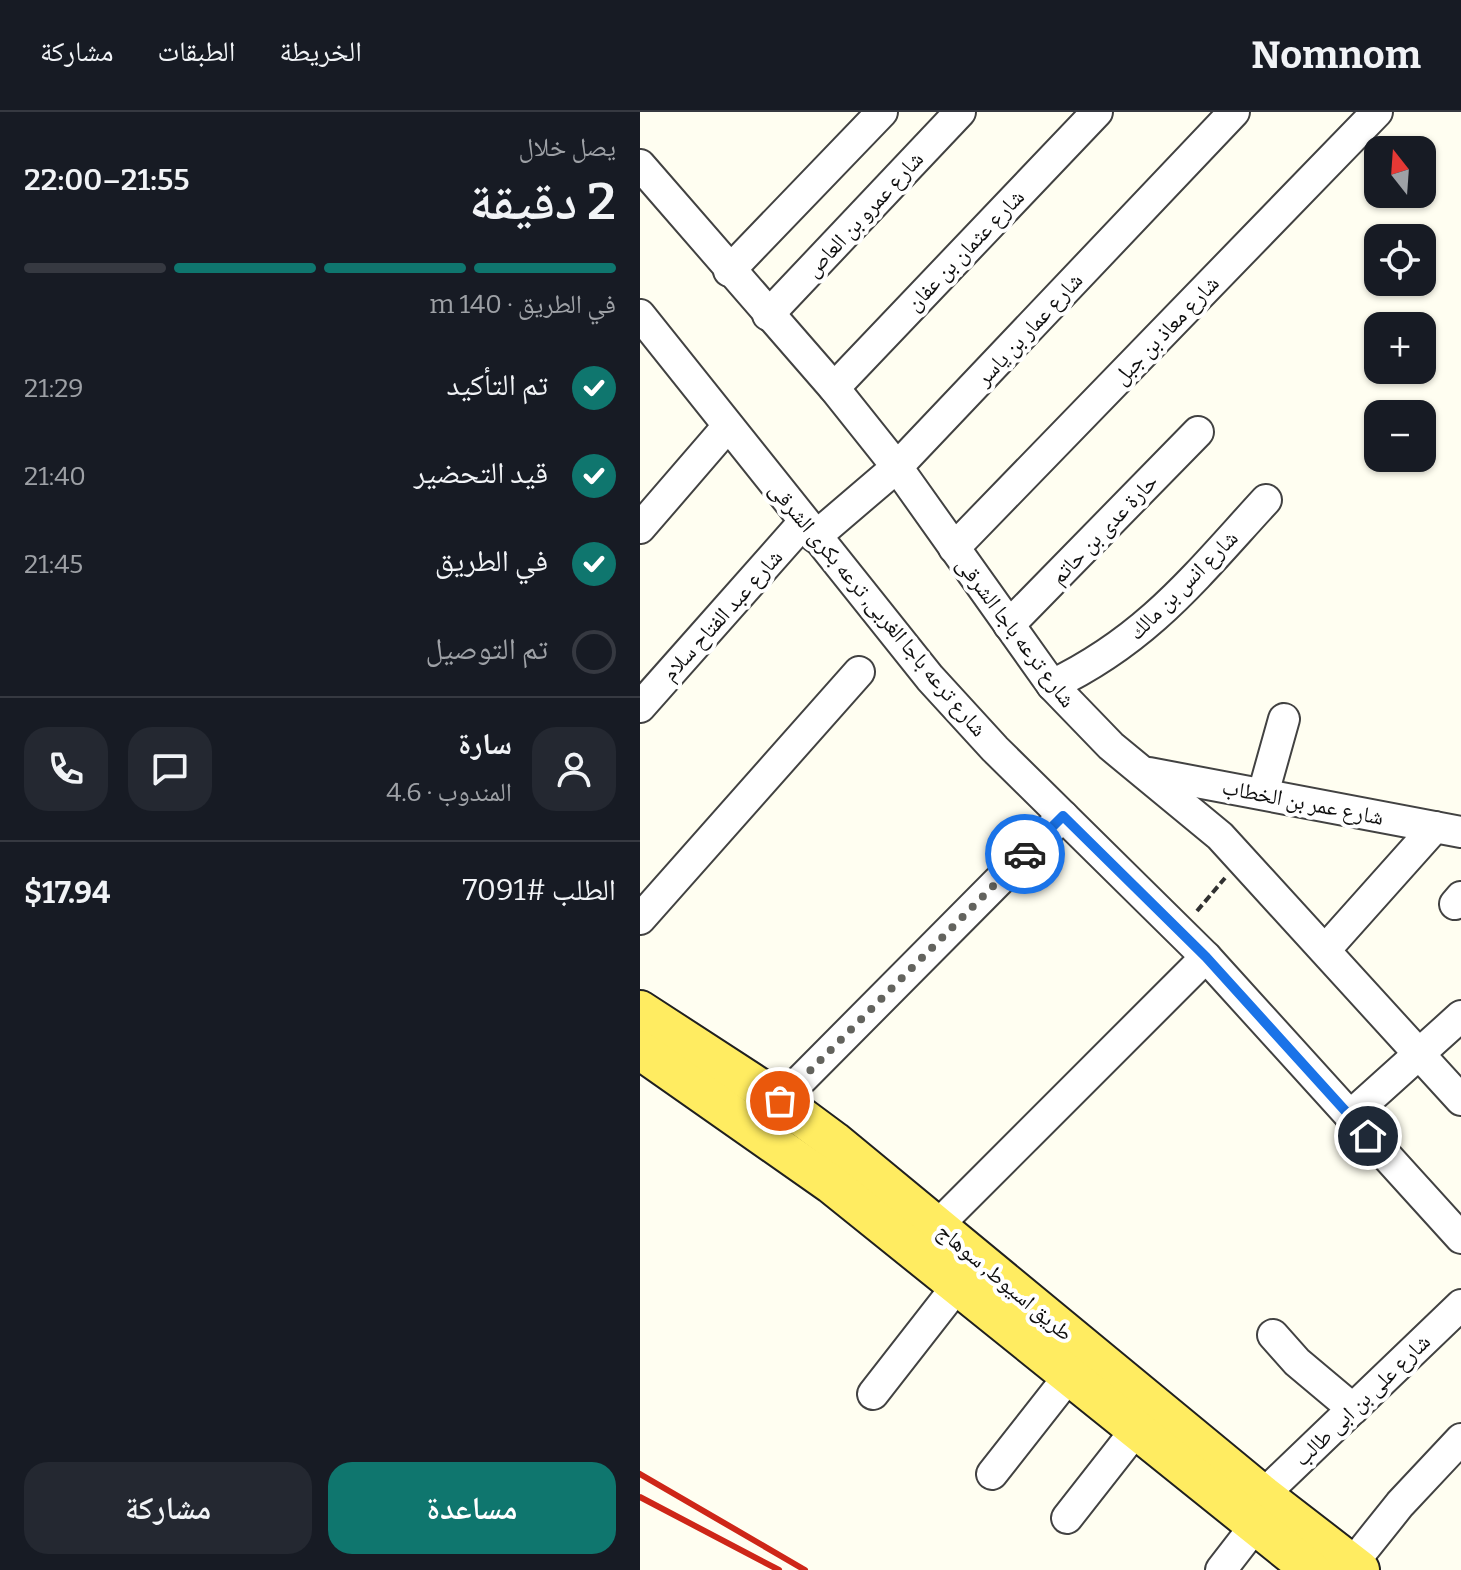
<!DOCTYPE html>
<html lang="ar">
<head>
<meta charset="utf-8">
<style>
	body { margin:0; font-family:Bitter,"Noto Naskh Arabic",serif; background:#242831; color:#f1f3f6; direction:rtl; height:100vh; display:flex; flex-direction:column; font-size:30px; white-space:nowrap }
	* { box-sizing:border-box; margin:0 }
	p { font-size:26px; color:#9ea1a6 }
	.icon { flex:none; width:44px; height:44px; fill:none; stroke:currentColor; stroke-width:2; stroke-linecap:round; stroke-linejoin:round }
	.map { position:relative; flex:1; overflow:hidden; direction:ltr }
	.drawer { display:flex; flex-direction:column; background:#171b24; width:640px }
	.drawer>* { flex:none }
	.needle { width:52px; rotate:343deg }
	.buttons { position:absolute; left:724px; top:24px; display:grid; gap:16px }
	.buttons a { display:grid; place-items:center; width:72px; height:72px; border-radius:16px; background:#171b24; box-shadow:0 2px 6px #0004; font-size:40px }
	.pin { position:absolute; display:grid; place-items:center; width:68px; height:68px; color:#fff; margin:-34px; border:4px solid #fff; border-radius:50%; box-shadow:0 2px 8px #0007 }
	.courier { position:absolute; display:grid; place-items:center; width:80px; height:80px; margin:-40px; border:6px solid #1a73e8; border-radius:50%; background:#fff; color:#222; box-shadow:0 2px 10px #0007 }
	.head em { font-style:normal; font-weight:600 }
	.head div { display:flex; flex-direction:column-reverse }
	.head { display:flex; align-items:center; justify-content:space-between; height:136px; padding:0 24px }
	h1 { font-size:52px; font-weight:600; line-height:60px }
	.bar { display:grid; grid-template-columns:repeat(4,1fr); gap:12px 8px; align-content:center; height:96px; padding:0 24px }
	.bar i { height:10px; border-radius:6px; background:#363941 }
	.bar .selected { background:#0f766e }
	.bar p { grid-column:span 4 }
	.line { display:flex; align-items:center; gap:20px; padding:0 24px; border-top:2px solid #363941 }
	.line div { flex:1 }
	.round { display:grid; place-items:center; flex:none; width:84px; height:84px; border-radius:24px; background:#242831 }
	ol { padding:0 24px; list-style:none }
	li { display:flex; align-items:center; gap:24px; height:88px }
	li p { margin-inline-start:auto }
	li .icon { padding:8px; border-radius:50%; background:#0f766e; color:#fff; stroke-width:4 }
	li:last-child { color:#9ea1a6 }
	li i { width:44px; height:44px; border:4px solid #363941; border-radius:50% }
	.button { display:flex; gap:16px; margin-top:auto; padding:16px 24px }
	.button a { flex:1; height:92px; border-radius:24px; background:#0f766e; color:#fff; font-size:32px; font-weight:600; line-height:92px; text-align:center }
	.button a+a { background:#242831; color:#f1f3f6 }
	header { display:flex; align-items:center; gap:48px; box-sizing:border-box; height:112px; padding:0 40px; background:#171b24; border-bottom:2px solid #363941 }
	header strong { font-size:38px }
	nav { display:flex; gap:44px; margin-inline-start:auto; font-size:28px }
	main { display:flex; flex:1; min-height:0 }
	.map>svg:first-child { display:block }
</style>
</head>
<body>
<header>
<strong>Nomnom</strong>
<nav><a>الخريطة</a><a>الطبقات</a><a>مشاركة</a></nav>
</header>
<main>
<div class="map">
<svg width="821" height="1458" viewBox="0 0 821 1458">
	<rect width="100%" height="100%" fill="#fffef1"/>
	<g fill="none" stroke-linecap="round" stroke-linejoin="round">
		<defs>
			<g id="minor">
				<polyline points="0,53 194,276 257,355 412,573 471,634 580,724 821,988"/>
				<polyline points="89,159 242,0"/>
				<polyline points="0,203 290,566 355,637 566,845 821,1126"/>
				<polyline points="128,203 320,0"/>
				<polyline points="194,276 457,0"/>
				<polyline points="0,416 88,314"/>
				<polyline points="175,425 257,355 594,0"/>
				<polyline points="314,436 737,0"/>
				<polyline points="369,513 558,320"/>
				<path d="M412 573C508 527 556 464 626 388"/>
				<polyline points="0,595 163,411"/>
				<polyline points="509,661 821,720"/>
				<polyline points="623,682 644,607"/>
				<polyline points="815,792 821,785"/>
				<polyline points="0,807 219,560"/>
				<polyline points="686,837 795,715"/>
				<polyline points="140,989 423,704"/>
				<polyline points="710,1004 821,904"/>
				<polyline points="298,1113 566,845"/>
				<polyline points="633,1223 657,1250 713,1297"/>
				<polyline points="233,1282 318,1173"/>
				<polyline points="352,1362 429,1264"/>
				<polyline points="623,1383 821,1193"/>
				<polyline points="427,1406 496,1318"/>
				<polyline points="712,1452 760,1392 821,1327"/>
				<polyline points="581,1458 615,1414"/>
			</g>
			<g id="major">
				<polyline points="0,898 140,989 194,1029 623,1383 720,1458"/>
				<polyline points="0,938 191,1072 671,1458"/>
			</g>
		</defs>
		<use href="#minor" stroke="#424242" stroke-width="34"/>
		<use href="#major" stroke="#202020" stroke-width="42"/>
		<polyline stroke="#313131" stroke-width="4" stroke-dasharray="8 4" stroke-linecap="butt" points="557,799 585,766"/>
		<use href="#minor" stroke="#fff" stroke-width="30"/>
		<use href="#major" stroke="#ffec61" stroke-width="38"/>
		<g stroke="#ce2618" stroke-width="6">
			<polyline points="0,1362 165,1458"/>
			<polyline points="0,1385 139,1458"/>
		</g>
	</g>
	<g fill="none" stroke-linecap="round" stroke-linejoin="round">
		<polyline stroke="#63635e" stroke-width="8" stroke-dasharray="0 14.4" points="140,989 385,742"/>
		<polyline stroke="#1a73e8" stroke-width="10" points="385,742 423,704 566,845 728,1024"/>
	</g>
	<g text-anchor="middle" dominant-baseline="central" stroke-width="8" stroke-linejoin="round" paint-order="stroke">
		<g font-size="22" fill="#0f0f0f" stroke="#fff">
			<text transform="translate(224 102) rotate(-47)">شارع عمرو بن العاص</text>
			<text transform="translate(325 138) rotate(-46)">شارع عثمان بن عفان</text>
			<text transform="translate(389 217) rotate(-47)">شارع عمار بن ياسر</text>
			<text transform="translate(526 218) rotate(-46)">شارع معاذ بن جبل</text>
			<text transform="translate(464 417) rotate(-46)">حارة عدى بن حاتم</text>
			<text transform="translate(543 473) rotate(-45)">شارع انس بن مالك</text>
			<text transform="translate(238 497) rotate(50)">شارع ترعه باجا الغربى, ترعه بكرى الشرقى</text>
			<text transform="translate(82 503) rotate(-48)">شارع عبد الفتاح سلام</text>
			<text transform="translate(376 520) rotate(53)">شارع ترعه باجا الشرقى</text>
			<text transform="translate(663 690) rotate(11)">شارع عمر بن الخطاب</text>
			<text transform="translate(365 1170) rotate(40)">طريق اسيوط, سوهاج</text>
			<text transform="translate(722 1288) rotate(-44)">شارع على بن ابى طالب</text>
		</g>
	</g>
</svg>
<div class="buttons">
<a><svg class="needle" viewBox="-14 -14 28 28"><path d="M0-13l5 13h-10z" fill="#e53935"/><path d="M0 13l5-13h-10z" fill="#9ea1a6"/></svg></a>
<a><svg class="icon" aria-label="locate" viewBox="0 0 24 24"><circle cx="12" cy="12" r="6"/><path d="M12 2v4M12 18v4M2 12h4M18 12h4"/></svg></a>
<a>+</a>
<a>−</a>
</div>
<div class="pin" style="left:140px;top:989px;background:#ea580c"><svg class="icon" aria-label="bag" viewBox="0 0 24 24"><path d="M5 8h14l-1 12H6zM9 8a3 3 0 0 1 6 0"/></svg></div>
<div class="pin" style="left:728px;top:1024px;background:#1f2937"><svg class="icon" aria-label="home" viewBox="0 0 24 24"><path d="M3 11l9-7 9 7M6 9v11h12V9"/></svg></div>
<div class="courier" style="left:385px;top:742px"><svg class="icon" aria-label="car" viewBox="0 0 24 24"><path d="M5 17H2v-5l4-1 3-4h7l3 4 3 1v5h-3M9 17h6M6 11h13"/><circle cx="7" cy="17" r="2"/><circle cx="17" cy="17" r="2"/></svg></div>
</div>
<section class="drawer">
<div class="head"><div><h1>2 دقيقة</h1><p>يصل خلال</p></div><em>21:55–22:00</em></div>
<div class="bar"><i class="selected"></i><i class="selected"></i><i class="selected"></i><i></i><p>في الطريق · 140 m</p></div>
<ol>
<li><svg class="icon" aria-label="check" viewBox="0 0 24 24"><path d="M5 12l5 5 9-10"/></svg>تم التأكيد<p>21:29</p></li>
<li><svg class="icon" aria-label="check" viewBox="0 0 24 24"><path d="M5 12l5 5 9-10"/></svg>قيد التحضير<p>21:40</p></li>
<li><svg class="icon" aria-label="check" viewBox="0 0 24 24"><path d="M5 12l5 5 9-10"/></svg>في الطريق<p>21:45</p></li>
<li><i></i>تم التوصيل</li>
</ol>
<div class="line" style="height:144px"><a class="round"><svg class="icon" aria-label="person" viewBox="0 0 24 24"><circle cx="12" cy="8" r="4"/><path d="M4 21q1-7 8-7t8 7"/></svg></a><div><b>سارة</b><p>المندوب · 4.6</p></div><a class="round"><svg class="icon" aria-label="chat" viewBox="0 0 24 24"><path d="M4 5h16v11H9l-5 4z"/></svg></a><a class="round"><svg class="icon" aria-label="phone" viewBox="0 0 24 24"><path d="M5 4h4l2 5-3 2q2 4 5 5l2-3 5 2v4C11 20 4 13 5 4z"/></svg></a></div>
<div class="line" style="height:104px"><div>الطلب #7091</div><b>$17.94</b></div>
<div class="button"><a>مساعدة</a><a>مشاركة</a></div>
</section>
</main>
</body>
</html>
